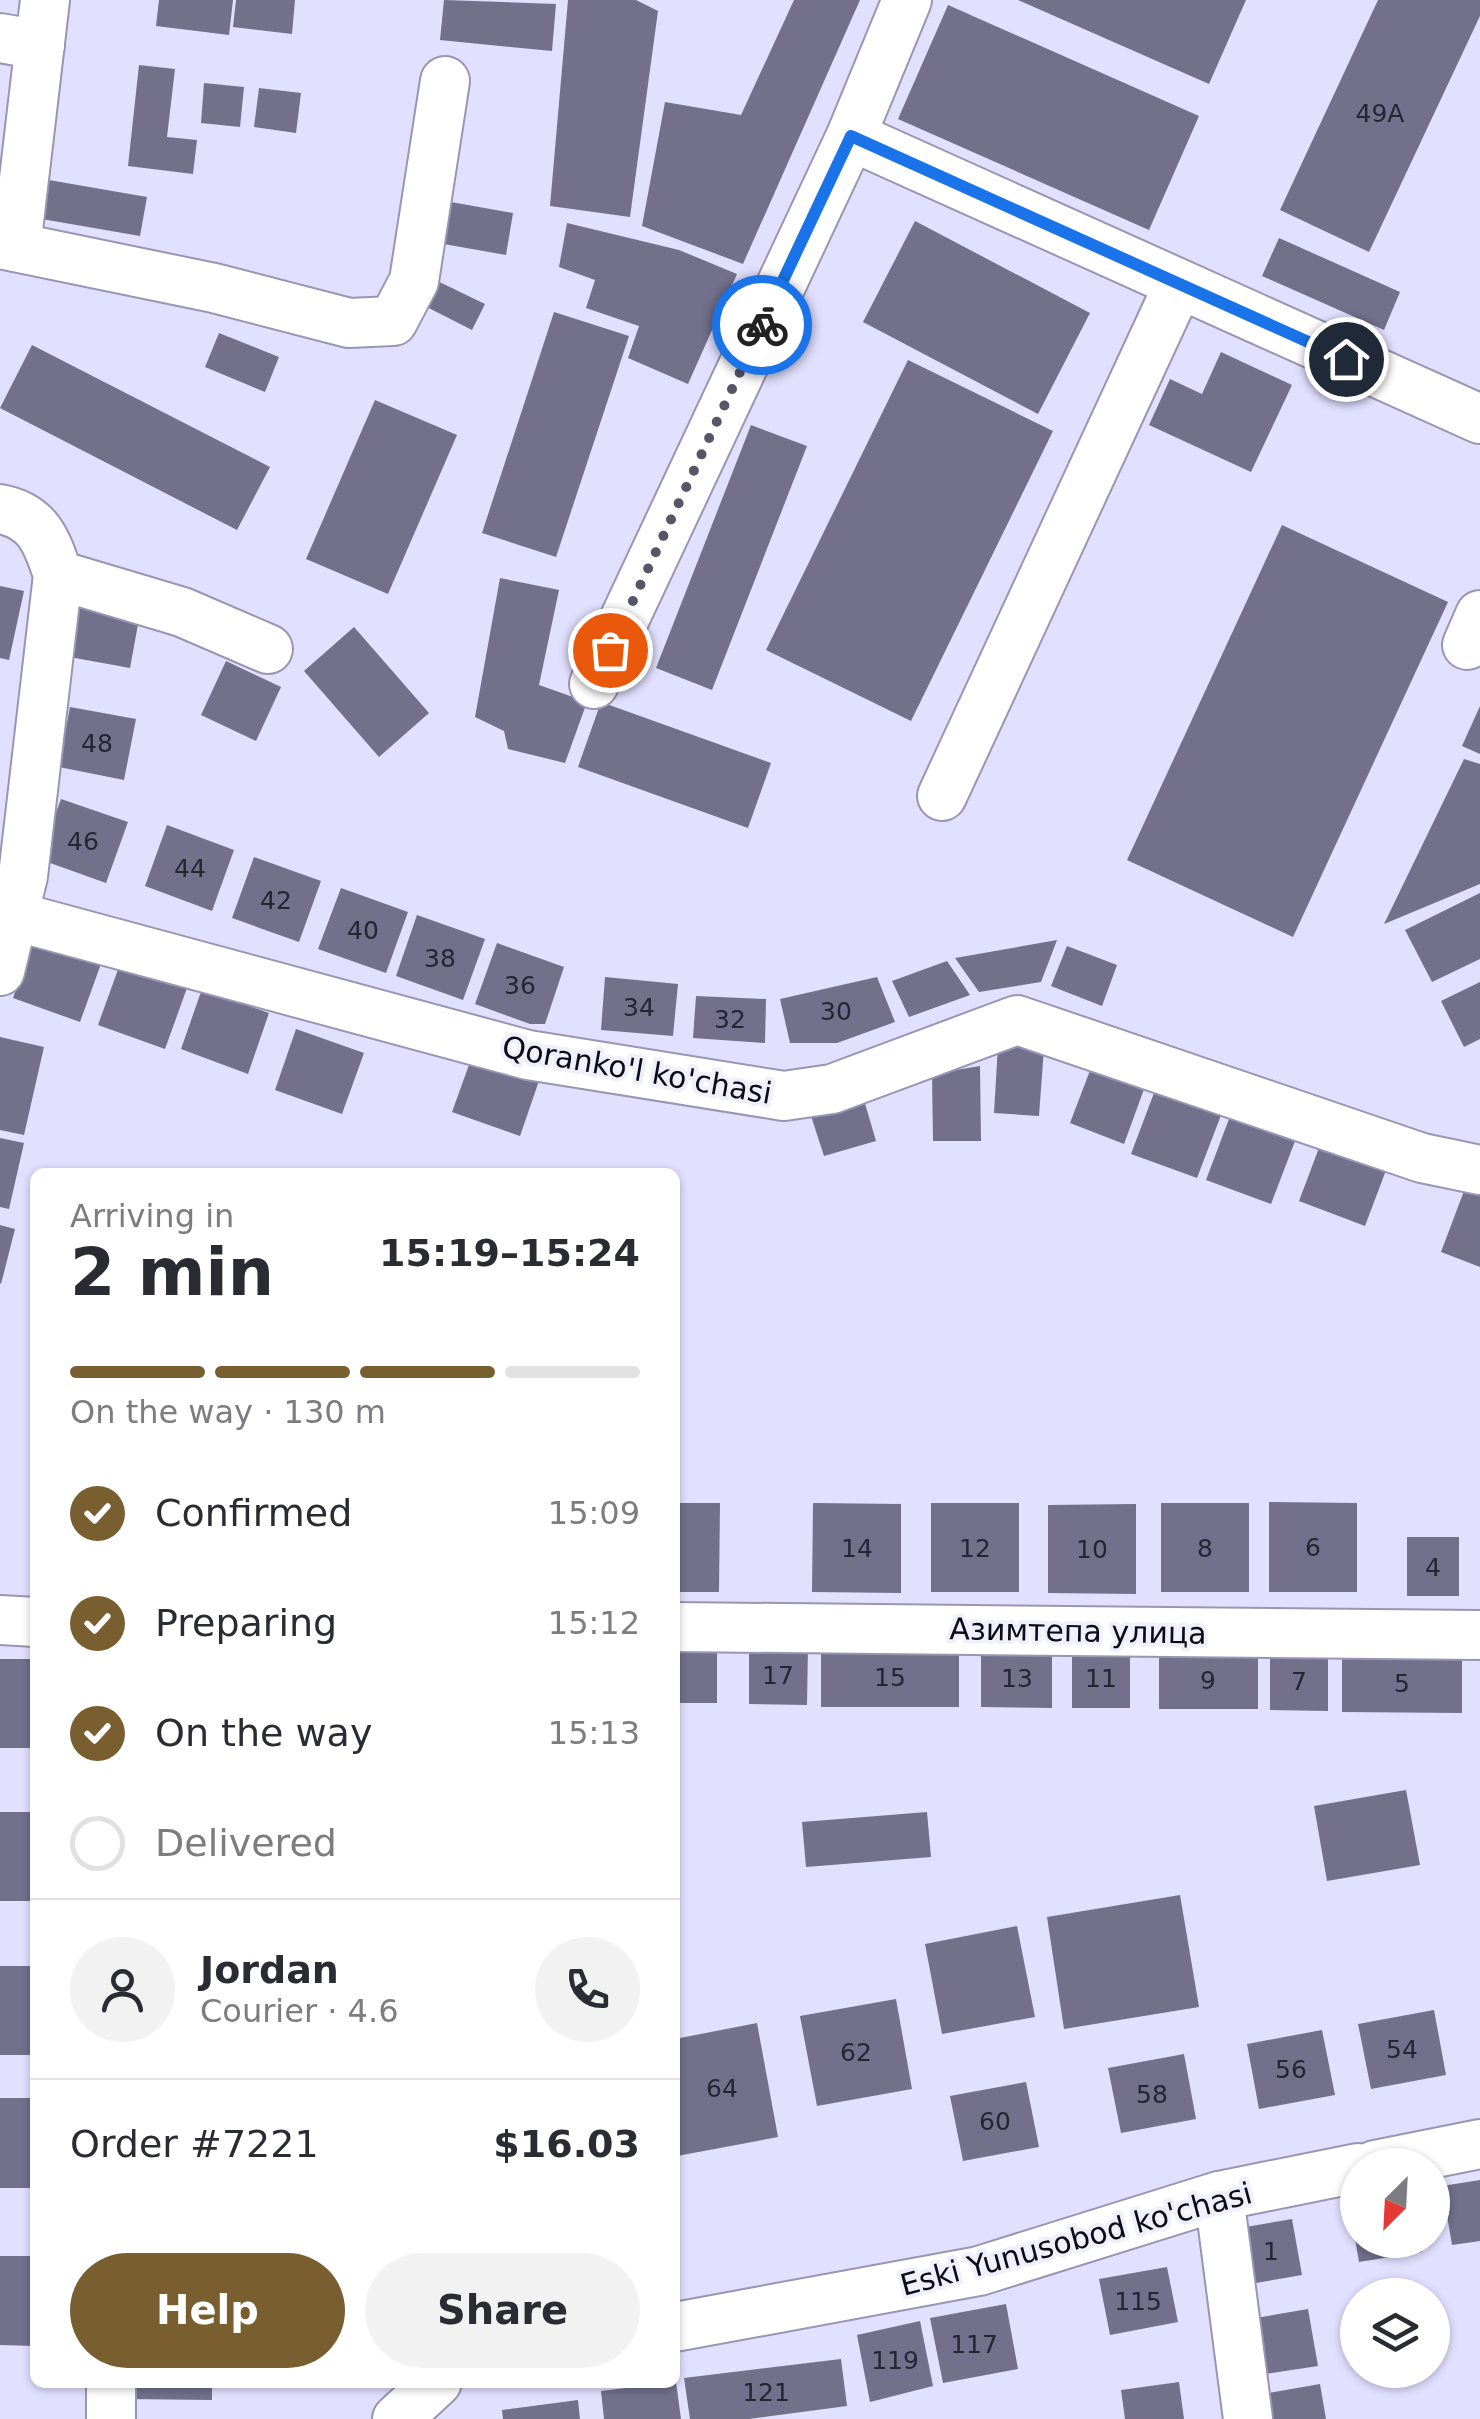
<!DOCTYPE html>
<html lang="en">
<head>
<meta charset="utf-8">
<style>
	body { margin:0; font-family:"DejaVu Sans",sans-serif; background:#f2f2f3; color:#2b2b33; height:100vh; display:flex; flex-direction:column; font-size:38px; white-space:nowrap }
	* { box-sizing:border-box; margin:0 }
	p { font-size:32px; color:#7c7c81 }
	.icon { flex:none; width:55px; height:55px; fill:none; stroke:currentColor; stroke-width:2; stroke-linecap:round; stroke-linejoin:round }
	.map { position:relative; flex:1; overflow:hidden }
	.side { position:absolute; left:30px; top:1168px; width:650px; height:1220px; display:flex; flex-direction:column; background:#fff; border-radius:15px; box-shadow:0 2px 8px #0004 }
	.side>* { flex:none }
	.needle { width:65px; rotate:204deg }
	.controls { position:absolute; left:1340px; top:2148px; display:grid; gap:20px }
	.controls a { display:grid; place-items:center; width:110px; height:110px; border-radius:50%; background:#fff; box-shadow:0 2px 8px #0004; font-size:50px }
	.pin { position:absolute; display:grid; place-items:center; width:85px; height:85px; color:#fff; margin:-42px; border:5px solid #fff; border-radius:50%; box-shadow:0 2px 10px #0007 }
	.courier { position:absolute; display:grid; place-items:center; width:100px; height:100px; margin:-50px; border:8px solid #1a73e8; border-radius:50%; background:#fff; color:#222; box-shadow:0 2px 12px #0007 }
	.overview em { font-style:normal; font-weight:700 }
	.overview div { display:flex; flex-direction:column-reverse }
	.overview { display:flex; align-items:center; justify-content:space-between; height:170px; padding:0 40px }
	h1 { font-size:65px; font-weight:700; line-height:75px }
	.bar { display:grid; grid-template-columns:repeat(4,1fr); gap:15px 10px; align-content:center; height:120px; padding:0 40px }
	.bar i { height:12px; border-radius:8px; background:#e1e1e2 }
	.bar .selected { background:#795e30 }
	.bar p { grid-column:span 4 }
	.line { display:flex; align-items:center; gap:25px; padding:0 40px; border-top:2px solid #e1e1e2 }
	.line div { flex:1 }
	.round { display:grid; place-items:center; flex:none; width:105px; height:105px; border-radius:52px; background:#f2f2f3 }
	ol { padding:0 40px; list-style:none }
	li { display:flex; align-items:center; gap:30px; height:110px }
	li p { margin-inline-start:auto }
	li .icon { padding:10px; border-radius:50%; background:#795e30; color:#fff; stroke-width:4 }
	li:last-child { color:#7c7c81 }
	li i { width:55px; height:55px; border:5px solid #e1e1e2; border-radius:50% }
	.action { display:flex; gap:20px; margin-top:auto; padding:20px 40px }
	.action a { flex:1; height:115px; border-radius:60px; background:#795e30; color:#fff; font-size:40px; font-weight:700; line-height:115px; text-align:center }
	.action a+a { background:#f2f2f3; color:#2b2b33 }
	.map>svg:first-child { display:block }
</style>
</head>
<body>
<div class="map">
<svg width="1480" height="2419" viewBox="0 0 1480 2419">
	<rect width="100%" height="100%" fill="#e1e0ff"/>
	<g fill="#72708b">
		<polygon points="159,0 233,0 229,35 156,26"/>
		<polygon points="236,0 295,0 292,34 233,27"/>
		<polygon points="444,0 556,4 552,51 440,40"/>
		<polygon points="568,0 636,0 658,11 630,217 550,206"/>
		<polygon points="794,0 860,0 743,264 642,226 665,102 741,115"/>
		<polygon points="1018,0 1246,0 1209,84"/>
		<polygon points="1378,0 1480,0 1480,16 1369,252 1280,210"/>
		<polygon points="948,5 1199,116 1149,230 898,119"/>
		<polygon points="139,65 175,69 167,137 197,140 193,174 128,166"/>
		<polygon points="204,83 244,87 240,127 201,123"/>
		<polygon points="259,88 301,93 296,133 254,127"/>
		<polygon points="43,179 147,197 140,236 36,218"/>
		<polygon points="445,201 513,213 506,255 438,243"/>
		<polygon points="915,221 1090,313 1038,414 863,322"/>
		<polygon points="567,223 679,250 737,274 688,384 628,358 639,326 586,308 595,280 559,267"/>
		<polygon points="1279,238 1400,292 1384,330 1262,276"/>
		<polygon points="427,276 485,304 472,330 415,301"/>
		<polygon points="554,312 629,336 556,557 482,533"/>
		<polygon points="219,333 279,357 265,392 205,367"/>
		<polygon points="32,345 270,467 237,530 0,408"/>
		<polygon points="1221,352 1292,385 1251,472 1149,425 1170,379 1202,394"/>
		<polygon points="908,360 1053,431 911,721 766,650"/>
		<polygon points="375,400 457,435 388,594 306,559"/>
		<polygon points="751,425 807,446 712,690 656,668"/>
		<polygon points="1282,525 1448,602 1293,937 1127,860"/>
		<polygon points="500,578 559,590 539,685 587,702 565,763 508,749 504,731 475,717"/>
		<polygon points="0,586 24,591 9,660 0,658"/>
		<polygon points="75,595 141,608 130,668 64,656"/>
		<polygon points="354,627 429,713 379,757 304,671"/>
		<polygon points="226,661 281,687 256,741 201,715"/>
		<polygon points="601,702 771,763 748,828 578,767"/>
		<polygon points="1480,706 1480,754 1462,746"/>
		<polygon points="70,707 136,719 124,780 59,767"/>
		<polygon points="1464,759 1480,764 1480,884 1384,924"/>
		<polygon points="61,799 128,822 106,883 39,859"/>
		<polygon points="167,825 234,850 212,911 145,886"/>
		<polygon points="254,857 321,881 299,942 232,918"/>
		<polygon points="341,888 408,912 386,973 318,949"/>
		<polygon points="1480,893 1480,959 1432,982 1405,930"/>
		<polygon points="417,915 485,939 463,1000 396,976"/>
		<polygon points="35,937 102,961 80,1022 13,998"/>
		<polygon points="1057,940 1041,982 979,992 955,958"/>
		<polygon points="497,943 564,967 545,1024 530,1024 475,1004"/>
		<polygon points="1067,946 1117,965 1102,1006 1051,986"/>
		<polygon points="947,961 970,995 909,1017 892,981"/>
		<polygon points="120,964 187,988 165,1049 98,1025"/>
		<polygon points="605,977 678,984 673,1036 601,1030"/>
		<polygon points="877,977 895,1022 837,1043 790,1043 780,999"/>
		<polygon points="1480,982 1480,1039 1464,1047 1441,1001"/>
		<polygon points="202,989 269,1013 248,1074 181,1049"/>
		<polygon points="696,996 766,999 765,1043 693,1038"/>
		<polygon points="296,1029 364,1053 342,1114 275,1090"/>
		<polygon points="0,1037 44,1047 24,1135 0,1130"/>
		<polygon points="998,1045 1044,1048 1039,1116 994,1113"/>
		<polygon points="474,1051 541,1075 520,1136 452,1112"/>
		<polygon points="1094,1060 1147,1081 1124,1144 1070,1123"/>
		<polygon points="980,1066 981,1141 933,1141 932,1074"/>
		<polygon points="1157,1085 1223,1110 1197,1178 1131,1154"/>
		<polygon points="864,1100 876,1141 824,1156 811,1116"/>
		<polygon points="1232,1111 1297,1136 1271,1204 1206,1180"/>
		<polygon points="1325,1132 1391,1157 1365,1226 1299,1201"/>
		<polygon points="0,1138 24,1143 9,1209 0,1207"/>
		<polygon points="1467,1183 1480,1188 1480,1267 1441,1252"/>
		<rect x="675" y="1186" width="5" height="89"/>
		<polygon points="0,1225 15,1229 1,1284 0,1283"/>
		<polygon points="1269,1502 1357,1503 1357,1592 1269,1592"/>
		<polygon points="675,1503 720,1503 719,1592 675,1592"/>
		<polygon points="813,1503 901,1504 901,1593 812,1592"/>
		<rect x="931" y="1503" width="88" height="89"/>
		<rect x="1161" y="1503" width="88" height="89"/>
		<polygon points="1136,1504 1136,1594 1048,1593 1048,1505"/>
		<rect x="1407" y="1537" width="52" height="59"/>
		<rect x="675" y="1643" width="42" height="60"/>
		<polygon points="749,1645 808,1645 807,1705 749,1704"/>
		<polygon points="821,1647 959,1648 959,1707 821,1707"/>
		<polygon points="981,1648 1052,1648 1052,1708 981,1707"/>
		<rect x="1072" y="1649" width="58" height="59"/>
		<rect x="1159" y="1650" width="99" height="59"/>
		<polygon points="1328,1651 1328,1711 1270,1710 1270,1652"/>
		<polygon points="1342,1653 1462,1654 1462,1713 1342,1712"/>
		<rect x="0" y="1659" width="35" height="89"/>
		<polygon points="1406,1790 1420,1865 1327,1881 1314,1806"/>
		<rect x="0" y="1812" width="35" height="89"/>
		<polygon points="927,1812 931,1857 806,1867 802,1822"/>
		<polygon points="1180,1895 1199,2007 1064,2029 1047,1917"/>
		<polygon points="1017,1926 1035,2017 942,2034 925,1944"/>
		<rect x="0" y="1966" width="35" height="89"/>
		<polygon points="896,1999 912,2089 817,2106 800,2016"/>
		<polygon points="1434,2010 1446,2075 1371,2089 1358,2024"/>
		<polygon points="757,2023 778,2137 677,2156 675,2039"/>
		<polygon points="1322,2030 1335,2095 1259,2109 1247,2044"/>
		<polygon points="1184,2054 1196,2119 1121,2133 1108,2068"/>
		<polygon points="1026,2082 1039,2147 963,2161 950,2096"/>
		<rect x="0" y="2098" width="35" height="90"/>
		<polygon points="1480,2180 1480,2241 1452,2245 1442,2186"/>
		<polygon points="1358,2202 1358,2240 1420,2240 1422,2252 1359,2262 1349,2203"/>
		<polygon points="1292,2219 1302,2275 1250,2284 1240,2228"/>
		<polygon points="0,2256 35,2256 35,2346 0,2345"/>
		<polygon points="1167,2267 1178,2322 1110,2335 1099,2279"/>
		<polygon points="1006,2304 1018,2369 943,2383 930,2318"/>
		<polygon points="1308,2309 1318,2366 1265,2374 1256,2318"/>
		<polygon points="920,2321 933,2386 870,2402 857,2335"/>
		<polygon points="841,2359 847,2406 749,2419 690,2419 684,2378"/>
		<polygon points="124,2382 212,2382 212,2400 124,2399"/>
		<polygon points="676,2382 681,2419 604,2419 601,2391"/>
		<polygon points="1179,2382 1184,2419 1125,2419 1121,2390"/>
		<polygon points="1320,2384 1326,2419 1272,2419 1268,2393"/>
		<polygon points="578,2400 580,2419 503,2419 502,2410"/>
	</g>
	<g fill="none" stroke-linecap="round" stroke-linejoin="round">
		<defs>
			<g id="minor">
				<polyline points="0,38 40,45"/>
				<polyline points="851,136 1480,419"/>
				<polyline points="0,244 214,288 349,323 393,321 414,281 445,81"/>
				<polyline points="16,247 45,0"/>
				<path d="M0 509C38 516 47 541 58 575L23 876 0 971"/>
				<polyline points="58,575 182,612 268,649"/>
				<polyline points="1467,645 1480,615"/>
				<polyline points="594,684 851,136 907,0"/>
				<polyline points="942,796 1179,284"/>
				<polyline points="14,916 528,1055 784,1096 832,1089 1017,1020 1422,1158 1480,1170"/>
				<polyline points="0,1620 35,1622"/>
				<polyline points="675,1627 1480,1635"/>
				<polyline points="1375,2165 1480,2144"/>
				<polyline points="1219,2196 1248,2419"/>
				<polyline points="675,2327 979,2271 1219,2196 1358,2168"/>
				<polyline points="111,2419 111,2382"/>
				<polyline points="397,2419 437,2382"/>
			</g>
		</defs>
		<use href="#minor" stroke="#9896b2" stroke-width="52"/>
		<use href="#minor" stroke="#fff" stroke-width="48"/>
	</g>
	<g fill="none" stroke-linecap="round" stroke-linejoin="round">
		<polyline stroke="#575668" stroke-width="10" stroke-dasharray="0 18" points="610,650 762,325"/>
		<polyline stroke="#1a73e8" stroke-width="12" points="762,325 851,136 1346,359"/>
	</g>
	<g text-anchor="middle" dominant-baseline="central" stroke-width="8" stroke-linejoin="round" paint-order="stroke">
		<g font-size="25" fill="#262533">
			<text x="1380" y="113">49А</text>
			<text x="97" y="743">48</text>
			<text x="83" y="841">46</text>
			<text x="190" y="868">44</text>
			<text x="276" y="900">42</text>
			<text x="363" y="930">40</text>
			<text x="440" y="958">38</text>
			<text x="520" y="985">36</text>
			<text x="639" y="1007">34</text>
			<text x="836" y="1011">30</text>
			<text x="730" y="1019">32</text>
			<text x="1313" y="1547">6</text>
			<text x="857" y="1548">14</text>
			<text x="975" y="1548">12</text>
			<text x="1205" y="1548">8</text>
			<text x="1092" y="1549">10</text>
			<text x="1433" y="1567">4</text>
			<text x="778" y="1675">17</text>
			<text x="890" y="1677">15</text>
			<text x="1017" y="1678">13</text>
			<text x="1101" y="1678">11</text>
			<text x="1208" y="1680">9</text>
			<text x="1299" y="1681">7</text>
			<text x="1402" y="1683">5</text>
			<text x="1402" y="2049">54</text>
			<text x="856" y="2052">62</text>
			<text x="1291" y="2069">56</text>
			<text x="722" y="2088">64</text>
			<text x="1152" y="2094">58</text>
			<text x="995" y="2121">60</text>
			<text x="1271" y="2251">1</text>
			<text x="1138" y="2301">115</text>
			<text x="974" y="2344">117</text>
			<text x="895" y="2360">119</text>
			<text x="766" y="2392">121</text>
		</g>
		<g font-size="30" fill="#0d0c16" stroke="#f0effc">
			<text transform="translate(637 1070) rotate(10)">Qoranko'l ko'chasi</text>
			<text transform="translate(1078 1631) rotate(1)">Азимтепа улица</text>
			<text transform="translate(1076 2239) rotate(-15)">Eski Yunusobod ko'chasi</text>
		</g>
	</g>
</svg>
<div class="controls">
<a><svg class="needle" viewBox="-14 -14 28 28"><path d="M0-13l5 13h-10z" fill="#e53935"/><path d="M0 13l5-13h-10z" fill="#7c7c81"/></svg></a>
<a><svg class="icon" aria-label="layers" viewBox="0 0 24 24"><path d="M12 4l9 5-9 5-9-5zM3 14l9 5 9-5"/></svg></a>
</div>
<div class="pin" style="left:610px;top:650px;background:#ea580c"><svg class="icon" aria-label="bag" viewBox="0 0 24 24"><path d="M5 8h14l-1 12H6zM9 8a3 3 0 0 1 6 0"/></svg></div>
<div class="pin" style="left:1346px;top:359px;background:#1f2937"><svg class="icon" aria-label="home" viewBox="0 0 24 24"><path d="M3 11l9-7 9 7M6 9v11h12V9"/></svg></div>
<div class="courier" style="left:762px;top:325px"><svg class="icon" aria-label="bike" viewBox="0 0 24 24"><circle cx="6" cy="16" r="4"/><circle cx="18" cy="16" r="4"/><path d="M6 16l4-8h5l3 8M10 8l3 8H6M13 5h3"/></svg></div>
<section class="side">
<div class="overview"><div><h1>2 min</h1><p>Arriving in</p></div><em>15:19–15:24</em></div>
<div class="bar"><i class="selected"></i><i class="selected"></i><i class="selected"></i><i></i><p>On the way · 130 m</p></div>
<ol>
<li><svg class="icon" aria-label="check" viewBox="0 0 24 24"><path d="M5 12l5 5 9-10"/></svg>Confirmed<p>15:09</p></li>
<li><svg class="icon" aria-label="check" viewBox="0 0 24 24"><path d="M5 12l5 5 9-10"/></svg>Preparing<p>15:12</p></li>
<li><svg class="icon" aria-label="check" viewBox="0 0 24 24"><path d="M5 12l5 5 9-10"/></svg>On the way<p>15:13</p></li>
<li><i></i>Delivered</li>
</ol>
<div class="line" style="height:180px"><a class="round"><svg class="icon" aria-label="person" viewBox="0 0 24 24"><circle cx="12" cy="8" r="4"/><path d="M4 21q1-7 8-7t8 7"/></svg></a><div><b>Jordan</b><p>Courier · 4.6</p></div><a class="round"><svg class="icon" aria-label="phone" viewBox="0 0 24 24"><path d="M5 4h4l2 5-3 2q2 4 5 5l2-3 5 2v4C11 20 4 13 5 4z"/></svg></a></div>
<div class="line" style="height:130px"><div>Order #7221</div><b>$16.03</b></div>
<div class="action"><a>Help</a><a>Share</a></div>
</section>
</div>
</body>
</html>
